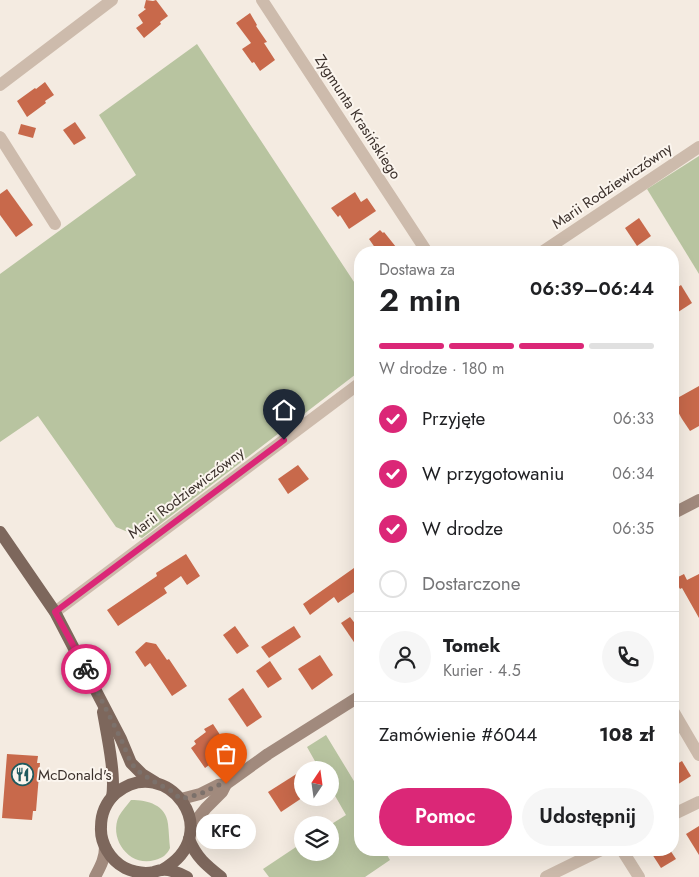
<!DOCTYPE html>
<html lang="pl">
<head>
<meta charset="utf-8">
<style>
	body { margin:0; font-family:Jost,sans-serif; background:#f6f6f6; color:#202124; height:100vh; display:flex; flex-direction:column; font-size:19px; white-space:nowrap }
	* { box-sizing:border-box; margin:0 }
	p { font-size:16px; color:#757577 }
	.icon { flex:none; width:28px; height:28px; fill:none; stroke:currentColor; stroke-width:2; stroke-linecap:round; stroke-linejoin:round }
	.map { position:relative; flex:1; overflow:hidden }
	.panel { position:absolute; left:354px; top:246px; width:325px; height:610px; display:flex; flex-direction:column; background:#fff; border-radius:20px; box-shadow:0 5px 20px #0002 }
	.panel>* { flex:none }
	.needle { width:32px; rotate:13deg }
	.controls { position:absolute; left:294px; top:761px; display:grid; gap:10px }
	.controls a { display:grid; place-items:center; width:45px; height:45px; border-radius:50%; background:#fff; box-shadow:0 5px 20px #0002; font-size:25px }
	.pin { position:absolute; display:grid; place-items:center; width:42px; height:42px; color:#fff; margin:-51px -21px; border-radius:50% 50% 50% 0; rotate:-45deg; box-shadow:0 0 5px #0007 }
	.pin .icon { rotate:45deg }
	.courier { position:absolute; display:grid; place-items:center; width:50px; height:50px; margin:-25px; border:4px solid #db2777; border-radius:50%; background:#fff; color:#222; box-shadow:0 1px 6px #0007 }
	.bubble { position:absolute; height:35px; border-radius:18px; background:#fff; box-shadow:0 5px 20px #0002; font-size:16px; font-weight:600; line-height:35px; text-align:center }
	.summary em { font-style:normal; font-weight:600 }
	.summary div { display:flex; flex-direction:column-reverse }
	.summary { display:flex; align-items:center; justify-content:space-between; height:85px; padding:0 25px }
	h1 { font-size:32px; font-weight:600; line-height:38px }
	.bar { display:grid; grid-template-columns:repeat(4,1fr); gap:8px 5px; align-content:center; height:60px; padding:0 25px }
	.bar i { height:6px; border-radius:4px; background:#e0e0e0 }
	.bar .on { background:#db2777 }
	.bar p { grid-column:span 4 }
	.line { display:flex; align-items:center; gap:12px; padding:0 25px; border-top:1px solid #e0e0e0 }
	.line div { flex:1 }
	.round { display:grid; place-items:center; flex:none; width:52px; height:52px; border-radius:26px; background:#f6f6f6 }
	ol { padding:0 25px; list-style:none }
	li { display:flex; align-items:center; gap:15px; height:55px }
	li p { margin-inline-start:auto }
	li .icon { padding:5px; border-radius:50%; background:#db2777; color:#fff; stroke-width:4 }
	li:last-child { color:#757577 }
	li i { width:28px; height:28px; border:2px solid #e0e0e0; border-radius:50% }
	.primary-button { display:flex; gap:10px; margin-top:auto; padding:10px 25px }
	.primary-button a { flex:1; height:58px; border-radius:30px; background:#db2777; color:#fff; font-size:20px; font-weight:600; line-height:58px; text-align:center }
	.primary-button a+a { background:#f6f6f6; color:#202124 }
	.map>svg:first-child { display:block }
</style>
</head>
<body>
<div class="map">
<svg width="699" height="877" viewBox="0 0 699 877">
	<rect width="100%" height="100%" fill="#f4ebe1"/>
	<g fill="#b8c4a0">
		<polygon points="197,44 360,291 360,371 142,538 116,527 38,416 0,442 0,274 136,175 99,115"/>
		<polygon points="699,156 699,274 647,189"/>
		<polygon points="326,735 360,791 360,850 384,850 390,860 365,877 269,877 263,869 302,843 302,852 330,852 330,825 346,815 330,787 330,770 320,770 307,747"/>
		<path d="M131 800C148 800 166 805 168 824 169 832 169 840 170 848 167 855 162 858 155 860 130 868 108 839 119 816 122 811 127 805 131 800Z"/>
	</g>
	<g fill="#c8694b">
		<polygon points="146,0 153,1 156,0 168,16 160,22 161,24 144,38 136,28 143,23 138,15 146,9 144,8"/>
		<polygon points="250,13 257,25 256,26 267,42 264,43 275,60 260,71 254,62 252,63 242,49 251,43 236,23"/>
		<polygon points="45,82 54,95 45,101 46,103 27,117 17,101 35,88 36,89"/>
		<polygon points="75,122 86,138 74,145 63,130"/>
		<polygon points="21,124 36,128 33,138 18,134"/>
		<polygon points="7,189 33,225 16,237 0,215 0,194"/>
		<polygon points="355,192 361,202 367,198 376,211 349,229 340,215 338,217 331,208"/>
		<polygon points="639,218 651,236 637,246 625,228"/>
		<polygon points="380,230 383,233 384,232 400,252 378,252 369,239"/>
		<polygon points="681,285 692,303 672,316 672,291"/>
		<polygon points="699,386 699,426 690,431 682,419 672,401"/>
		<polygon points="298,465 309,479 288,494 278,479"/>
		<polygon points="186,554 200,576 187,585 181,576 164,588 167,593 118,626 107,610 157,576 156,573"/>
		<polygon points="354,568 360,577 360,588 338,603 334,597 310,615 303,604"/>
		<polygon points="684,574 687,580 699,574 699,618 682,588 680,589 674,579"/>
		<polygon points="350,617 360,630 360,651 341,623"/>
		<polygon points="235,626 249,646 237,654 223,635"/>
		<polygon points="294,626 301,637 269,658 261,647"/>
		<polygon points="146,642 156,644 167,660 169,659 187,686 172,696 150,663 145,667 135,652"/>
		<polygon points="320,655 333,675 312,690 298,669"/>
		<polygon points="270,661 282,679 268,688 256,671"/>
		<polygon points="243,688 262,717 247,727 228,699"/>
		<polygon points="213,724 228,747 210,760 212,763 205,768 191,748 196,744 194,741 206,732 204,729"/>
		<polygon points="7,754 38,756 37,763 40,763 36,811 33,811 32,820 2,818"/>
		<polygon points="682,761 691,776 672,788 672,767"/>
		<polygon points="298,773 302,779 302,798 281,812 268,792"/>
		<polygon points="699,826 699,855 686,834"/>
		<polygon points="659,850 670,850 676,859 661,868 652,854"/>
	</g>
	<g fill="none" stroke-linecap="round" stroke-linejoin="round">
		<g stroke="#cdbbac" stroke-width="12">
			<polyline points="262,0 427,252"/>
			<polyline points="0,85 112,0"/>
			<polyline points="0,137 55,224"/>
			<polyline points="542,252 699,147"/>
			<polyline points="55,612 360,383"/>
			<polyline points="672,709 699,755"/>
			<polyline points="672,815 699,802"/>
			<polyline points="622,850 639,877"/>
			<polyline points="546,877 601,850"/>
		</g>
		<g stroke="#a18a7d" stroke-width="12">
			<polyline points="672,514 699,500"/>
			<polyline points="181,799 200,794 218,785 226,784 268,754 360,696"/>
			<polyline points="191,827 206,808 222,792 226,784"/>
			<path d="M95 877C100 867 105 859 105 847"/>
		</g>
		<g stroke="#7d675c" stroke-width="12">
			<polyline points="0,532 55,612 121,739 131,763 142,774 155,782"/>
			<path d="M103 712C107 735 116 776 112 797"/>
			<path d="M189 839C196 857 206 865 221 877"/>
			<path d="M162 870C228 833 166 752 116 793 106 802 101 814 101 827 100 843 110 860 125 868 134 872 145 874 154 872 157 871 159 870 162 870 170 869 181 874 187 877"/>
		</g>
	</g>
	<g fill="none" stroke-linecap="round" stroke-linejoin="round">
		<polyline stroke="#7c716b" stroke-width="5" stroke-dasharray="0 9" points="86,669 121,739 131,763 136,769 142,774 158,784 170,790 181,799 200,794 218,785 226,784"/>
		<polyline stroke="#db2777" stroke-width="6" points="86,669 55,612 284,440"/>
	</g>
	<defs>
		<symbol id="restaurant-ring" viewBox="-11 -11 22 22"><circle r="9.5" fill="#fbf5ee" stroke="#1f5a5e" stroke-width="1.5"/><path d="M-5-6h1v4h1v-4h1v4h1v-4h1v5L-1.5 .5V6h-2V.5L-5-1ZM5-6V6H3V1.5H1.5Q1.5-4 5-6Z" fill="#1f5a5e"/></symbol>
	</defs>
	<g fill-rule="evenodd">
		<use href="#restaurant-ring" x="10" y="762" width="25" height="25"/>
	</g>
	<g text-anchor="middle" dominant-baseline="central" stroke-width="4" stroke-linejoin="round" paint-order="stroke">
		<g font-size="15" fill="#3b302b" stroke="#fbf5ee">
			<text transform="translate(358 117) rotate(57)">Zygmunta Krasińskiego</text>
			<text transform="translate(612 186) rotate(-34)">Marii Rodziewiczówny</text>
			<text transform="translate(186 493) rotate(-37)">Marii Rodziewiczówny</text>
		</g>
		<g font-size="15" fill="#3b302b" stroke="#fbf5ee" text-anchor="start">
			<text x="38" y="775">McDonald's</text>
		</g>
	</g>
</svg>
<div class="controls">
<a><svg class="needle" viewBox="-14 -14 28 28"><path d="M0-13l5 13h-10z" fill="#e53935"/><path d="M0 13l5-13h-10z" fill="#757577"/></svg></a>
<a><svg class="icon" aria-label="layers" viewBox="0 0 24 24"><path d="M12 4l9 5-9 5-9-5zM3 14l9 5 9-5"/></svg></a>
</div>
<div class="pin" style="left:226px;top:784px;background:#ea580c"><svg class="icon" aria-label="bag" viewBox="0 0 24 24"><path d="M5 8h14l-1 12H6zM9 8a3 3 0 0 1 6 0"/></svg></div>
<div class="pin" style="left:284px;top:440px;background:#1f2937"><svg class="icon" aria-label="home" viewBox="0 0 24 24"><path d="M3 11l9-7 9 7M6 9v11h12V9"/></svg></div>
<div class="courier" style="left:86px;top:669px"><svg class="icon" aria-label="bike" viewBox="0 0 24 24"><circle cx="6" cy="16" r="4"/><circle cx="18" cy="16" r="4"/><path d="M6 16l4-8h5l3 8M10 8l3 8H6M13 5h3"/></svg></div>
<div class="bubble" style="left:196px;top:814px;width:60px">KFC</div>
<section class="panel">
<div class="summary"><div><h1>2 min</h1><p>Dostawa za</p></div><em>06:39–06:44</em></div>
<div class="bar"><i class="on"></i><i class="on"></i><i class="on"></i><i></i><p>W drodze · 180 m</p></div>
<ol>
<li><svg class="icon" aria-label="check" viewBox="0 0 24 24"><path d="M5 12l5 5 9-10"/></svg>Przyjęte<p>06:33</p></li>
<li><svg class="icon" aria-label="check" viewBox="0 0 24 24"><path d="M5 12l5 5 9-10"/></svg>W przygotowaniu<p>06:34</p></li>
<li><svg class="icon" aria-label="check" viewBox="0 0 24 24"><path d="M5 12l5 5 9-10"/></svg>W drodze<p>06:35</p></li>
<li><i></i>Dostarczone</li>
</ol>
<div class="line" style="height:90px"><a class="round"><svg class="icon" aria-label="person" viewBox="0 0 24 24"><circle cx="12" cy="8" r="4"/><path d="M4 21q1-7 8-7t8 7"/></svg></a><div><b>Tomek</b><p>Kurier · 4.5</p></div><a class="round"><svg class="icon" aria-label="phone" viewBox="0 0 24 24"><path d="M5 4h4l2 5-3 2q2 4 5 5l2-3 5 2v4C11 20 4 13 5 4z"/></svg></a></div>
<div class="line" style="height:65px"><div>Zamówienie #6044</div><b>108 zł</b></div>
<div class="primary-button"><a>Pomoc</a><a>Udostępnij</a></div>
</section>
</div>
</body>
</html>
